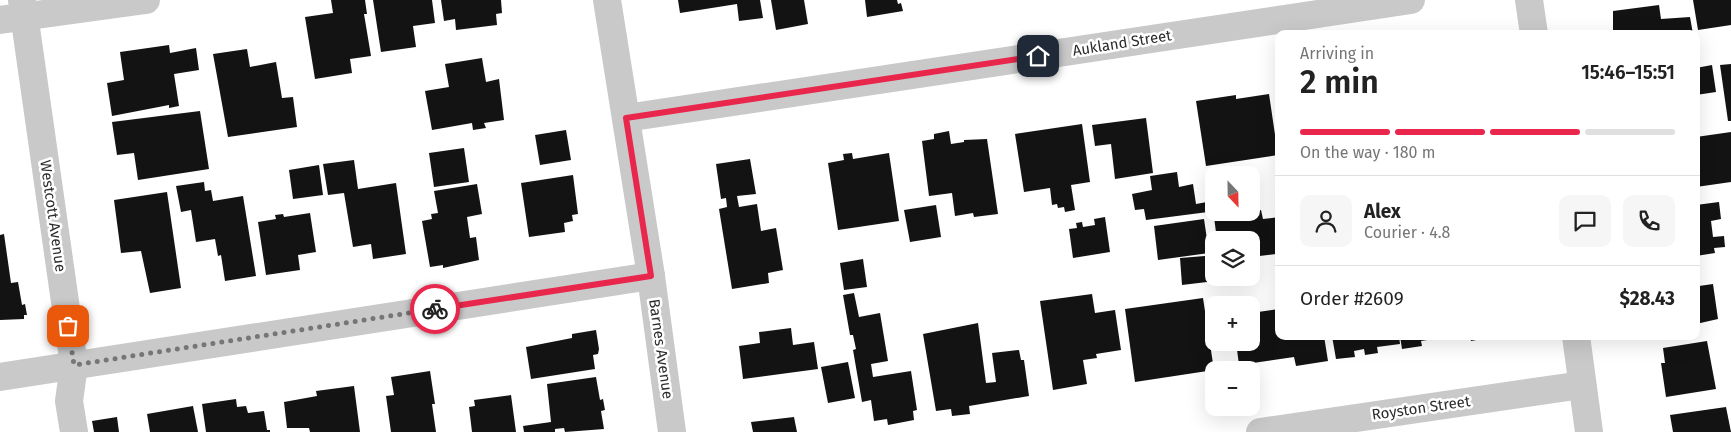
<!DOCTYPE html>
<html lang="en">
<head>
<meta charset="utf-8">
<style>
	body { margin:0; font-family:"Fira Sans",sans-serif; background:#f6f6f6; color:#222; height:100vh; display:flex; flex-direction:column; font-size:19px; white-space:nowrap }
	* { box-sizing:border-box; margin:0 }
	p { font-size:16px; color:#767676 }
	.icon { flex:none; width:28px; height:28px; fill:none; stroke:currentColor; stroke-width:2; stroke-linecap:round; stroke-linejoin:round }
	.map { position:relative; flex:1; overflow:hidden }
	.side { position:absolute; left:1275px; top:30px; width:425px; height:310px; display:flex; flex-direction:column; background:#fff; border-radius:10px; box-shadow:0 5px 20px #0002 }
	.side>* { flex:none }
	.needle { width:32px; rotate:158deg }
	.fabs { position:absolute; left:1205px; top:166px; display:grid; gap:10px }
	.fabs a { display:grid; place-items:center; width:55px; height:55px; border-radius:10px; background:#fff; box-shadow:0 5px 20px #0002; font-size:25px }
	.pin { position:absolute; display:grid; place-items:center; width:42px; height:42px; color:#fff; margin:-21px; border-radius:10px; box-shadow:0 2px 8px #0006 }
	.courier { position:absolute; display:grid; place-items:center; width:50px; height:50px; margin:-25px; border:4px solid #e9274c; border-radius:50%; background:#fff; color:#222; box-shadow:0 1px 6px #0007 }
	.overview em { font-style:normal; font-weight:600 }
	.overview div { display:flex; flex-direction:column-reverse }
	.overview { display:flex; align-items:center; justify-content:space-between; height:85px; padding:0 25px }
	h1 { font-size:32px; font-weight:600; line-height:38px }
	.bar { display:grid; grid-template-columns:repeat(4,1fr); gap:8px 5px; align-content:center; height:60px; padding:0 25px }
	.bar i { height:6px; border-radius:4px; background:#e0e0e0 }
	.bar .current { background:#e9274c }
	.bar p { grid-column:span 4 }
	.line { display:flex; align-items:center; gap:12px; padding:0 25px; border-top:1px solid #e0e0e0 }
	.line div { flex:1 }
	.round { display:grid; place-items:center; flex:none; width:52px; height:52px; border-radius:10px; background:#f6f6f6 }
	.map>svg:first-child { display:block }
</style>
</head>
<body>
<div class="map">
<svg width="1731" height="432" viewBox="0 0 1731 432">
	<rect width="100%" height="100%" fill="#fff"/>
	<g fill="#131313">
		<polygon points="331,0 365,0 367,14 364,14 371,56 350,59 352,73 315,79 305,17 333,13"/>
		<polygon points="373,0 432,0 435,23 413,26 416,47 381,52"/>
		<polygon points="441,0 501,0 502,13 496,14 497,25 456,30 455,19 444,21"/>
		<polygon points="678,0 760,0 763,18 739,21 737,4 680,13"/>
		<polygon points="771,0 804,0 808,24 776,30"/>
		<polygon points="865,0 897,0 898,4 901,3 903,11 867,17"/>
		<polygon points="1693,0 1731,0 1731,25 1698,30"/>
		<polygon points="1659,5 1661,19 1690,17 1693,34 1613,34 1613,11"/>
		<polygon points="169,45 170,53 196,48 199,70 174,74 179,106 169,108 169,105 112,116 107,83 124,80 120,52"/>
		<polygon points="247,49 250,67 276,62 282,98 293,97 297,127 228,137 213,54"/>
		<polygon points="482,58 486,82 499,79 504,120 484,123 486,128 473,130 472,123 432,130 425,91 449,87 445,64"/>
		<polygon points="1731,64 1731,121 1728,121 1720,65"/>
		<polygon points="1712,65 1716,92 1696,95 1696,68"/>
		<polygon points="1269,94 1278,155 1206,166 1196,101 1236,95 1236,99"/>
		<polygon points="200,111 209,169 138,180 134,153 117,155 112,122"/>
		<polygon points="1146,118 1153,173 1115,179 1111,144 1095,146 1092,125"/>
		<polygon points="1082,124 1090,182 1071,185 1075,210 1065,212 1064,207 1058,208 1057,204 1052,205 1050,188 1024,192 1015,134"/>
		<polygon points="566,130 571,160 540,165 535,135"/>
		<polygon points="949,131 951,144 964,142 964,140 987,139 998,214 974,217 973,213 955,216 952,193 929,196 922,141 934,139 934,134"/>
		<polygon points="1731,132 1731,182 1696,187 1696,137"/>
		<polygon points="464,148 469,182 434,187 429,153"/>
		<polygon points="852,153 853,159 889,153 899,221 838,230 828,163 844,160 843,154"/>
		<polygon points="750,159 756,194 737,196 739,207 757,204 761,231 776,228 783,270 768,273 769,283 732,289 719,209 727,207 726,198 721,199 716,164"/>
		<polygon points="354,160 358,189 396,183 406,254 373,259 371,244 353,247 344,193 328,195 323,164"/>
		<polygon points="319,165 323,195 293,199 289,170"/>
		<polygon points="1177,172 1179,187 1193,184 1196,204 1207,202 1208,212 1146,220 1144,209 1135,210 1132,194 1152,190 1150,176"/>
		<polygon points="573,175 578,214 572,215 573,221 564,223 565,232 529,237 521,183"/>
		<polygon points="204,182 205,191 211,190 213,201 243,196 256,276 225,281 221,255 218,256 215,239 196,242 191,210 181,212 176,186"/>
		<polygon points="477,184 482,214 467,217 470,238 476,237 479,260 443,268 443,265 430,267 422,221 432,219 431,214 438,213 434,191"/>
		<polygon points="167,192 181,288 150,293 141,251 121,253 114,200"/>
		<polygon points="1719,202 1721,219 1711,221 1713,237 1724,236 1725,247 1714,248 1715,253 1696,256 1696,205"/>
		<polygon points="936,205 941,237 910,242 904,210"/>
		<polygon points="1261,210 1263,219 1279,217 1279,263 1276,254 1251,257 1251,240 1217,240 1214,217"/>
		<polygon points="310,213 316,252 298,255 300,270 266,275 258,222 276,219 275,215 283,214 284,217"/>
		<polygon points="1105,217 1110,252 1073,258 1069,229 1077,228 1076,223 1082,222 1083,227 1095,225 1094,219"/>
		<polygon points="1204,219 1209,253 1158,260 1154,226"/>
		<polygon points="4,234 11,283 18,282 22,305 25,304 27,315 24,315 24,319 0,320 0,235"/>
		<polygon points="1205,256 1207,282 1182,285 1180,258"/>
		<polygon points="863,259 867,287 844,290 840,263"/>
		<polygon points="1696,273 1699,286 1713,284 1718,319 1696,324"/>
		<polygon points="854,293 859,317 880,313 888,361 871,364 873,377 911,371 917,410 913,411 914,420 888,425 887,419 874,421 871,400 862,402 853,350 856,349 853,335 850,335 843,295"/>
		<polygon points="1092,294 1095,313 1115,310 1121,350 1096,354 1097,358 1083,360 1087,384 1053,390 1040,301"/>
		<polygon points="1203,298 1214,370 1135,382 1125,309"/>
		<polygon points="1279,309 1279,336 1324,336 1328,361 1296,366 1294,357 1239,365 1236,342 1251,342 1251,313"/>
		<polygon points="978,323 986,383 996,382 992,353 1019,350 1021,360 1024,360 1029,396 969,406 970,414 952,416 951,409 936,411 923,334"/>
		<polygon points="791,328 793,345 814,342 818,369 743,379 739,346 760,343 759,332"/>
		<polygon points="596,330 599,349 598,354 593,355 595,369 531,379 526,347 572,338 572,334"/>
		<polygon points="1332,336 1399,336 1400,344 1377,347 1378,353 1365,355 1364,349 1354,351 1355,357 1336,359"/>
		<polygon points="1400,336 1446,336 1446,337 1421,341 1422,346 1402,349"/>
		<polygon points="1470,336 1492,336 1492,337 1471,341"/>
		<polygon points="1707,341 1716,389 1666,397 1661,363 1665,363 1663,348"/>
		<polygon points="848,362 855,398 828,403 821,367"/>
		<polygon points="430,371 435,404 432,404 436,432 391,432 386,396 394,395 391,377"/>
		<polygon points="596,377 600,400 603,399 605,410 601,411 604,429 565,432 564,428 555,429 555,432 524,432 523,426 551,422 547,384"/>
		<polygon points="354,386 360,432 310,432 309,428 287,428 284,402 317,396 316,391"/>
		<polygon points="511,395 516,432 472,432 469,407 475,406 474,400"/>
		<polygon points="236,399 237,407 246,406 248,413 264,411 267,430 270,430 270,432 206,432 202,404"/>
		<polygon points="193,406 198,432 150,432 147,414"/>
		<polygon points="1726,407 1731,432 1673,432 1670,415"/>
		<polygon points="117,417 119,432 94,432 92,421"/>
		<polygon points="794,417 797,432 753,432 751,422"/>
	</g>
	<g fill="none" stroke-linecap="round" stroke-linejoin="round">
		<g stroke="#c9c9c9" stroke-width="28">
			<polyline points="22,0 74,365 69,401 74,432"/>
			<polyline points="607,0 651,276 672,432"/>
			<polyline points="1529,0 1534,34"/>
			<polyline points="0,20 146,0"/>
			<polyline points="626,118 1411,0"/>
			<polyline points="1576,336 1589,432"/>
			<polyline points="0,377 651,276"/>
			<polyline points="1260,432 1582,385"/>
		</g>
	</g>
	<g fill="none" stroke-linecap="round" stroke-linejoin="round">
		<polyline stroke="#767676" stroke-width="5" stroke-dasharray="0 9" points="68,326 74,365 435,309"/>
		<polyline stroke="#e9274c" stroke-width="6" points="435,309 651,276 626,118 1038,56"/>
	</g>
	<g text-anchor="middle" dominant-baseline="central" stroke-width="5" stroke-linejoin="round" paint-order="stroke">
		<g font-size="15" fill="#2c2c2c" stroke="#fff">
			<text transform="translate(1122 43) rotate(-9)">Aukland Street</text>
			<text transform="translate(53 216) rotate(82)">Westcott Avenue</text>
			<text transform="translate(661 349) rotate(82)">Barnes Avenue</text>
			<text transform="translate(1421 408) rotate(-8)">Royston Street</text>
		</g>
	</g>
</svg>
<div class="fabs">
<a><svg class="needle" viewBox="-14 -14 28 28"><path d="M0-13l5 13h-10z" fill="#e53935"/><path d="M0 13l5-13h-10z" fill="#767676"/></svg></a>
<a><svg class="icon" aria-label="layers" viewBox="0 0 24 24"><path d="M12 4l9 5-9 5-9-5zM3 14l9 5 9-5"/></svg></a>
<a>+</a>
<a>−</a>
</div>
<div class="pin" style="left:68px;top:326px;background:#ea580c"><svg class="icon" aria-label="bag" viewBox="0 0 24 24"><path d="M5 8h14l-1 12H6zM9 8a3 3 0 0 1 6 0"/></svg></div>
<div class="pin" style="left:1038px;top:56px;background:#1f2937"><svg class="icon" aria-label="home" viewBox="0 0 24 24"><path d="M3 11l9-7 9 7M6 9v11h12V9"/></svg></div>
<div class="courier" style="left:435px;top:309px"><svg class="icon" aria-label="bike" viewBox="0 0 24 24"><circle cx="6" cy="16" r="4"/><circle cx="18" cy="16" r="4"/><path d="M6 16l4-8h5l3 8M10 8l3 8H6M13 5h3"/></svg></div>
<section class="side">
<div class="overview"><div><h1>2 min</h1><p>Arriving in</p></div><em>15:46–15:51</em></div>
<div class="bar"><i class="current"></i><i class="current"></i><i class="current"></i><i></i><p>On the way · 180 m</p></div>
<div class="line" style="height:90px"><a class="round"><svg class="icon" aria-label="person" viewBox="0 0 24 24"><circle cx="12" cy="8" r="4"/><path d="M4 21q1-7 8-7t8 7"/></svg></a><div><b>Alex</b><p>Courier · 4.8</p></div><a class="round"><svg class="icon" aria-label="chat" viewBox="0 0 24 24"><path d="M4 5h16v11H9l-5 4z"/></svg></a><a class="round"><svg class="icon" aria-label="phone" viewBox="0 0 24 24"><path d="M5 4h4l2 5-3 2q2 4 5 5l2-3 5 2v4C11 20 4 13 5 4z"/></svg></a></div>
<div class="line" style="height:65px"><div>Order #2609</div><b>$28.43</b></div>
</section>
</div>
</body>
</html>
